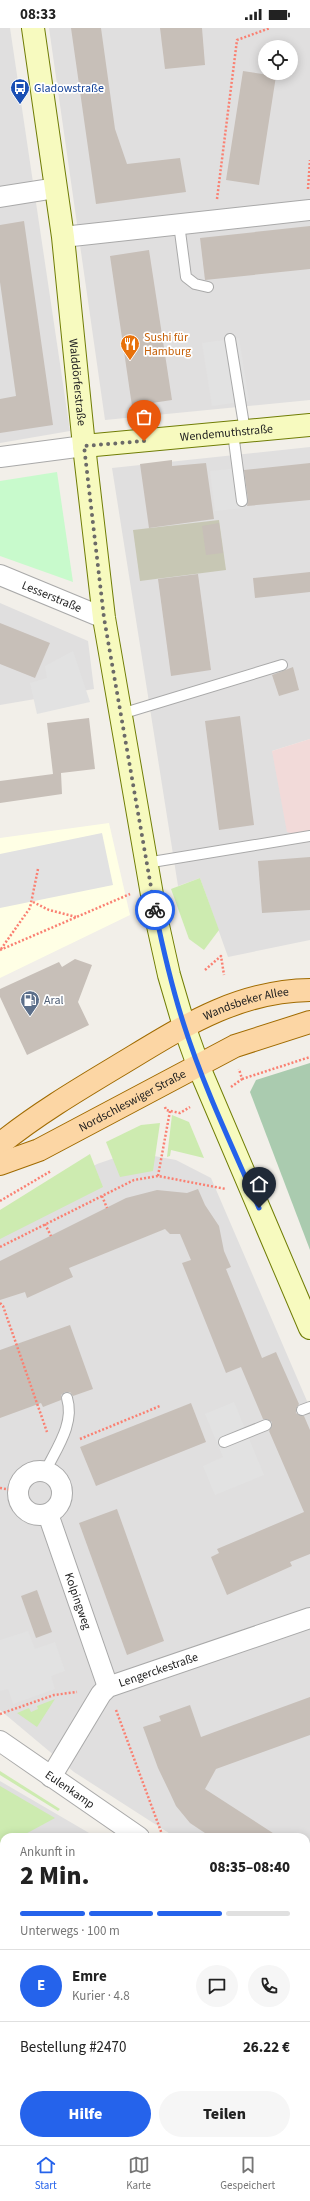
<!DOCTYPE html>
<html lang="de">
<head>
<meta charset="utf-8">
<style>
	body { margin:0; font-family:"Source Sans 3",sans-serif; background:#f6f6f6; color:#222; height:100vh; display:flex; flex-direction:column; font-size:15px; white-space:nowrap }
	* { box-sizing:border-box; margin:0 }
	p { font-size:13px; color:#767676 }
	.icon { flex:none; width:22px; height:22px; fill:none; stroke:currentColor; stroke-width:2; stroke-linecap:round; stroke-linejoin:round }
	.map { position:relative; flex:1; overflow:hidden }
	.panel { position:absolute; left:0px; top:1805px; width:310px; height:312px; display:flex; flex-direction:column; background:#fff; border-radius:12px 12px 0 0; box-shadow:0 2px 10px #0003 }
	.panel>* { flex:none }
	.buttons { position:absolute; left:258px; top:12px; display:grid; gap:8px }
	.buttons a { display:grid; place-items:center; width:40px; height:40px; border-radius:50%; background:#fff; box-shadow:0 2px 10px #0003; font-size:20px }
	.pin { position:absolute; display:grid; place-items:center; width:34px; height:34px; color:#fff; margin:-41px -17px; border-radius:50% 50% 50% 0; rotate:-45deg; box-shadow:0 0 4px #0007 }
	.pin .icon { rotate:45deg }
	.courier { position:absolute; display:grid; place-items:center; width:40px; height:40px; margin:-20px; border:3px solid #2563eb; border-radius:50%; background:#fff; color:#222; box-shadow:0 1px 5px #0007 }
	.summary em { font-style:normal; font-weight:800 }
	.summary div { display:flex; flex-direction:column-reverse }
	.summary { display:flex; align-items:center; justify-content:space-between; height:68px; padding:0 20px }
	h1 { font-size:26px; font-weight:800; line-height:30px }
	.bar { display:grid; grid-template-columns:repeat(4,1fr); gap:6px 4px; align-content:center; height:48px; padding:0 20px }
	.bar i { height:5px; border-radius:3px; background:#e0e0e0 }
	.bar .active { background:#2563eb }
	.bar p { grid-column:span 4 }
	.line { display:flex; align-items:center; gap:10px; padding:0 20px; border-top:1px solid #e0e0e0 }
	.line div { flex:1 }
	.round { display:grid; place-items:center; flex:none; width:42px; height:42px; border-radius:21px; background:#f6f6f6 }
	.cta { display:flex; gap:8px; margin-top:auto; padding:8px 20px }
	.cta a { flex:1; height:46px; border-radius:24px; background:#2563eb; color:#fff; font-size:16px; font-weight:800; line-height:46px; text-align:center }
	.cta a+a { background:#f6f6f6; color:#222 }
	.status { display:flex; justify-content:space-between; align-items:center; height:28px; padding:0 20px; background:#fff; direction:ltr }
	.status svg { height:11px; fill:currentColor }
	.menu { display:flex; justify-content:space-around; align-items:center; height:56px; border-top:1px solid #e0e0e0; background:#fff; font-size:11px; color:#767676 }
	.menu a { display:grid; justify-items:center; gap:2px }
	.menu .active { color:#2563eb }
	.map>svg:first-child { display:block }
</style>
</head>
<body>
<div class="status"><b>08:33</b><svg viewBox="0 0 49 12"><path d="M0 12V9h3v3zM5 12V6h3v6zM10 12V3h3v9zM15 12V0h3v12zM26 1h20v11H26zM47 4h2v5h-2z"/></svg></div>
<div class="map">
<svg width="310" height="2117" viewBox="0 0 310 2117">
	<rect width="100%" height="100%" fill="#f2efe9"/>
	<g fill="#e0dfdf" fill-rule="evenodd">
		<polygon points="0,0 10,0 70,403 0,415"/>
		<path d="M49 0H310V372L105 392ZM265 19H291V45H265Z"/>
		<polygon points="310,419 310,711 272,723 310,810 310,912 228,929 200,850 178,858 112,440"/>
		<polygon points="0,575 88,613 94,661 0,677"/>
		<polygon points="132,1124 176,1132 211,1150 310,1380 310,1895 306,1893 306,1809 175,1809 74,1744 0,1682 0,1192 97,1136"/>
		<polygon points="0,1753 96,1809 4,1809 4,2113 306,2113 306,1932 310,1934 310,2117 0,2117"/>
	</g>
	<polygon fill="#f2dad9" points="310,711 310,810 287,804 272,723"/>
	<polygon fill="#ffffe5" points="109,795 130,887 0,950 0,810"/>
	<polygon fill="#c7c7b4" points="219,492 226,542 140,553 133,502"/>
	<g fill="#cdebb0">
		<polygon points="200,850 219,902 204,922 189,911 171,861"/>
		<polygon points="172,1087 189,1094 204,1130 171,1122 170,1128 167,1129"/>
		<polygon points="160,1095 153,1143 120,1149 106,1114 141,1097"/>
		<polygon points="90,1126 103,1159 0,1211 0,1182"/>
		<polygon points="55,1671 37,1699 17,1685 29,1680 31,1684 38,1681 37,1678"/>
		<polygon points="0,1743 60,1781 58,1783 0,1747"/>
		<polygon points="0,1758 55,1790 20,1809 4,1809 4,1817 0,1819"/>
		<polygon points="4,1993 4,2050 0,2052 0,1995"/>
	</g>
	<polygon fill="#aacbaf" points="310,1035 310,1222 250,1064 256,1052"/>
	<polygon fill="#c8facc" points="57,444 73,554 0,528 0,453"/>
	<g fill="#e2e2e2">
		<polygon points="239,310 249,373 212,378 202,315"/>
		<polygon points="239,440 244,480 215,483 210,443"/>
		<polygon points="73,623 90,674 37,686 30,655 47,650 45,638"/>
		<polygon points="102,805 113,857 0,880 0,826"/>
		<polygon points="234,1374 264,1447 215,1467 203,1438 223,1429 205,1386"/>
		<polygon points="28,1603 35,1621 55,1614 65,1643 51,1648 55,1661 13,1676 8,1661 0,1663 0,1612"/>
	</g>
	<g fill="#c7bfb8">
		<polygon points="71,0 101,0 115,101 127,136 180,130 186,164 96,176"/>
		<polygon points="160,0 202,0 205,37 165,41"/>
		<polygon points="243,43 276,48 259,157 226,152"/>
		<polygon points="24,193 53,397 0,405 0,371 16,368 0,254 0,197"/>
		<polygon points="310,198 310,241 205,252 200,210"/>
		<polygon points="149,222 172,372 132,378 110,228"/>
		<polygon points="172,432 172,438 206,435 214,491 149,500 140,436"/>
		<polygon points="310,435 310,472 247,478 248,472 244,442"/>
		<polygon points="219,495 223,525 206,527 202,498"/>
		<polygon points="310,544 310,564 255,570 253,550"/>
		<polygon points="198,546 211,642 171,648 158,551"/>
		<polygon points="0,595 50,615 35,650 0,636"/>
		<polygon points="293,639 299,662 279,668 272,647"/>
		<polygon points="240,688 254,797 219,802 205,693"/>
		<polygon points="89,690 95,741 61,745 62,766 0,775 0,753 53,746 47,695"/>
		<polygon points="310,829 310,882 262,885 258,833"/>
		<polygon points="75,931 92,937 78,974 89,997 27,1027 0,969 0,961 59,934 62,939"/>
		<polygon points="198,1161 205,1177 219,1198 224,1223 231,1239 226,1241 262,1330 276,1324 299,1376 296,1381 296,1385 301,1388 304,1388 310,1402 310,1526 290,1534 292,1538 227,1567 211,1529 219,1525 217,1521 304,1484 269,1403 272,1398 272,1394 267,1391 263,1391 241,1339 226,1345 182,1235 191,1232 180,1206 170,1206 165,1201 69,1240 73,1249 27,1270 25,1264 0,1272 0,1233 126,1170 157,1162 187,1165"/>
		<polygon points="70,1297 93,1361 73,1368 70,1364 65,1364 61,1367 61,1372 43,1379 41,1375 0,1390 0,1322"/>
		<polygon points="191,1375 206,1414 96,1458 80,1419"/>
		<polygon points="117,1481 164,1613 127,1627 79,1495"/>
		<polygon points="37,1562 52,1604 36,1610 21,1568"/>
		<polygon points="310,1669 310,1707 216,1741 205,1761 279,1809 211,1809 190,1795 176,1778 170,1765 158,1740 143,1699 161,1693 159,1688 190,1677 201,1709"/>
	</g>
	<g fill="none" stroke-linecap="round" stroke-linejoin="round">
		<defs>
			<g id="lane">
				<polyline points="179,196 186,249 195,256 208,259"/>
				<polyline points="230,311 245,403"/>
				<polyline points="233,405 242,473"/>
				<polyline points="121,686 282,637"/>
				<polyline points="146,835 310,808"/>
				<polyline points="302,1382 310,1379"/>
				<polyline points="224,1414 266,1397"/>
				<path d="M45 1444C56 1421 75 1396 67 1370"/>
			</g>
			<g id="street">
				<polyline points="0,169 56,160"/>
				<polyline points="63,209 310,182"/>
				<polyline points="0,429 84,418"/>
				<path id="s1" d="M0 547 104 590"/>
				<circle cx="40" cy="1465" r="22"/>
				<path id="s2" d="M48 1486 108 1659"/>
				<path id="s3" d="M0 1713 139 1809"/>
				<path id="s4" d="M51 1749 101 1666 108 1659 310 1590"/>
				<polyline points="306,1913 310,1915"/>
				<polyline points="19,2117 27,2113"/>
			</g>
			<g id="secondary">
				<path id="s5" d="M33 0 63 209 84 418 104 590 155 884 169 947 184 998 198 1037 310 1300"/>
				<path id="s6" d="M84 418 310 397"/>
			</g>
			<g id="primary">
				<path id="s7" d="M0 1116C36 1087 76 1063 116 1039 178 1002 234 963 310 962"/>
				<path id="s8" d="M0 1136 39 1122 235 1018 310 994"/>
			</g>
		</defs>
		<use href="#lane" stroke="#a9a9a9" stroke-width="12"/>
		<use href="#street" stroke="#a9a9a9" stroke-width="22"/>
		<use href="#secondary" stroke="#707d05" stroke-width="24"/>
		<use href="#primary" stroke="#a06b00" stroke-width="24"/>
		<g stroke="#fa8072" stroke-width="2.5" stroke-dasharray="2 2" stroke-linecap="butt">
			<polyline points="308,161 310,132"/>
			<polyline points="217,171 237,12 270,0"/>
			<polyline points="33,874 49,882 76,889"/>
			<polyline points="1,921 30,880 38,841"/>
			<polyline points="0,922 130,866"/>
			<polyline points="205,942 221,928 224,947"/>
			<polyline points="242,1051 310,1029"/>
			<polyline points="231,1059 242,1051 239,1041"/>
			<polyline points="165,1079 166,1082 180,1085 190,1079"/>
			<polyline points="158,1148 170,1083"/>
			<polyline points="102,1168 107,1180"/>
			<polyline points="0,1173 51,1143"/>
			<polyline points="45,1196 51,1208"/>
			<polyline points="0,1219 134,1152 158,1148 226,1161"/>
			<polyline points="0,1275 3,1278 47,1404"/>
			<polyline points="80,1411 160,1378"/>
			<polyline points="0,1460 18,1463"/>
			<polyline points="116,1682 163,1809"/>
			<polyline points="0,1686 54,1667 77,1664"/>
			<polyline points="0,1918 4,1916"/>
		</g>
		<use href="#lane" stroke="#fff" stroke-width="10"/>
		<use href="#street" stroke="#fff" stroke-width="20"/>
		<use href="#secondary" stroke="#f7fabf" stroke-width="22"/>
		<use href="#primary" stroke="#fcd6a4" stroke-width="22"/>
	</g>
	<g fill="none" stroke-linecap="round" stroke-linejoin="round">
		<polyline stroke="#6b6a68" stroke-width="4" stroke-dasharray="0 7.2" points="144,413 84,418 104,590 155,882"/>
		<path stroke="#2563eb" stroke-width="5" d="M155 882C163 921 172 960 184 997 204 1060 233 1120 259 1180"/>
	</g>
	<defs>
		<symbol id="bus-pin" viewBox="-11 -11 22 30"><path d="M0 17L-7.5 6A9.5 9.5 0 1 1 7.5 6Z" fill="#1a4fb4" stroke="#fff"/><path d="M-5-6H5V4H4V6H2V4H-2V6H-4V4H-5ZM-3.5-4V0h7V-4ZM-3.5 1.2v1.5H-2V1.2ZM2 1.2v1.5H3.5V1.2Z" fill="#fff"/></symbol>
		<symbol id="restaurant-pin" viewBox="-11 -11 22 30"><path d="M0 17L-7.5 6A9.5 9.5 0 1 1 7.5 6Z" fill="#e8710a" stroke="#fff"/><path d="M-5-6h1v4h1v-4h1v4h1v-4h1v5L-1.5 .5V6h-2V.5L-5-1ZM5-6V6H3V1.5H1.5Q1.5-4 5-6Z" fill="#fff"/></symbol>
		<symbol id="fuel-pin" viewBox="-11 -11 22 30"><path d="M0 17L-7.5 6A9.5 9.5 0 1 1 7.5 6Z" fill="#5c6f8a" stroke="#fff"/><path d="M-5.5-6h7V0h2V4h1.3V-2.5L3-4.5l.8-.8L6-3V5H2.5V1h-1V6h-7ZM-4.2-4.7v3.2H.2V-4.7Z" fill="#fff"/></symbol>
	</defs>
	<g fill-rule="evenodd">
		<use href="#bus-pin" x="9" y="49" width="22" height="30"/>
		<use href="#restaurant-pin" x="119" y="305" width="22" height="30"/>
		<use href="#fuel-pin" x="19" y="961" width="22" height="30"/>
	</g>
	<g text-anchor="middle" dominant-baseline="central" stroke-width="3.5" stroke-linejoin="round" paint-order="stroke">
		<g font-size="12" fill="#164399" stroke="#fff" text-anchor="start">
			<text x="34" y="60">Gladowstraße</text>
		</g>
		<g font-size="12" fill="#c56008" stroke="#fff" text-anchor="start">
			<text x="144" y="309">Sushi für<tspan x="144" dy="14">Hamburg</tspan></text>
		</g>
		<g font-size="12" fill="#222" stroke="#fff">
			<text stroke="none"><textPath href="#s5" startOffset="357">Walddörferstraße</textPath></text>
			<text stroke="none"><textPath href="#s6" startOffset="143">Wendemuthstraße</textPath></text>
			<text stroke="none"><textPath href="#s1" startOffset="56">Lesserstraße</textPath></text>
			<text stroke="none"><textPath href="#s7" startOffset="285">Wandsbeker Allee</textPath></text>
			<text stroke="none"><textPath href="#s8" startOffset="147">Nordschleswiger Straße</textPath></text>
			<text stroke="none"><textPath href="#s2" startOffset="92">Kolpingweg</textPath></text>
			<text stroke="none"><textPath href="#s4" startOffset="160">Lengerckestraße</textPath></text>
			<text stroke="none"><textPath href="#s3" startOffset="85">Eulenkamp</textPath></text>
		</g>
		<g font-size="12" fill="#4e5e75" stroke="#fff" text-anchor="start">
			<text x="44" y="972">Aral</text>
		</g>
	</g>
</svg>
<div class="buttons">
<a><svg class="icon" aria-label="locate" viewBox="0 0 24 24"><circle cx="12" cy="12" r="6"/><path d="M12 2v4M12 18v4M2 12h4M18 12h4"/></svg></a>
</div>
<div class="pin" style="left:144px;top:413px;background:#ea580c"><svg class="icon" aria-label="bag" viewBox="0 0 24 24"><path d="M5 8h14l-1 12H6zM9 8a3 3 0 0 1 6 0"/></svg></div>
<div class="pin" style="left:259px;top:1180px;background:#1f2937"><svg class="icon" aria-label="home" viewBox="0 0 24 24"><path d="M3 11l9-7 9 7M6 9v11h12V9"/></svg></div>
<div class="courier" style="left:155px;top:882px"><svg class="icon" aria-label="bike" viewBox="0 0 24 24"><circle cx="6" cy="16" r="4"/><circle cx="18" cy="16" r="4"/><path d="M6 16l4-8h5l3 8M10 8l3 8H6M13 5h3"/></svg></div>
<section class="panel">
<div class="summary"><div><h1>2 Min.</h1><p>Ankunft in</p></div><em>08:35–08:40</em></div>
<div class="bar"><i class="active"></i><i class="active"></i><i class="active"></i><i></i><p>Unterwegs · 100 m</p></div>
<div class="line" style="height:72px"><b class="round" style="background:#2563eb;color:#fff">E</b><div><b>Emre</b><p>Kurier · 4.8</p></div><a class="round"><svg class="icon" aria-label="chat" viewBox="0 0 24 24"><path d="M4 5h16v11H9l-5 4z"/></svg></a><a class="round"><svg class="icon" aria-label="phone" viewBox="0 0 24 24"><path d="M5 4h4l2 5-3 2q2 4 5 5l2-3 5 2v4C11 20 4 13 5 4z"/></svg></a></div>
<div class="line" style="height:52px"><div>Bestellung #2470</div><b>26.22 €</b></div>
<div class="cta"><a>Hilfe</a><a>Teilen</a></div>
</section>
</div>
<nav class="menu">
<a class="active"><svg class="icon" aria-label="home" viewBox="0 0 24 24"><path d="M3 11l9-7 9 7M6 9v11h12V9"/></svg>Start</a>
<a><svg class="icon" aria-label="map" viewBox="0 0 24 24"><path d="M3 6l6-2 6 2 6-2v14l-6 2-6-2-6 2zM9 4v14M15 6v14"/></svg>Karte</a>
<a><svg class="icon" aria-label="saved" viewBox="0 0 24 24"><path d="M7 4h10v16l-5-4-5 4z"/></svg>Gespeichert</a>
</nav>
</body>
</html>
